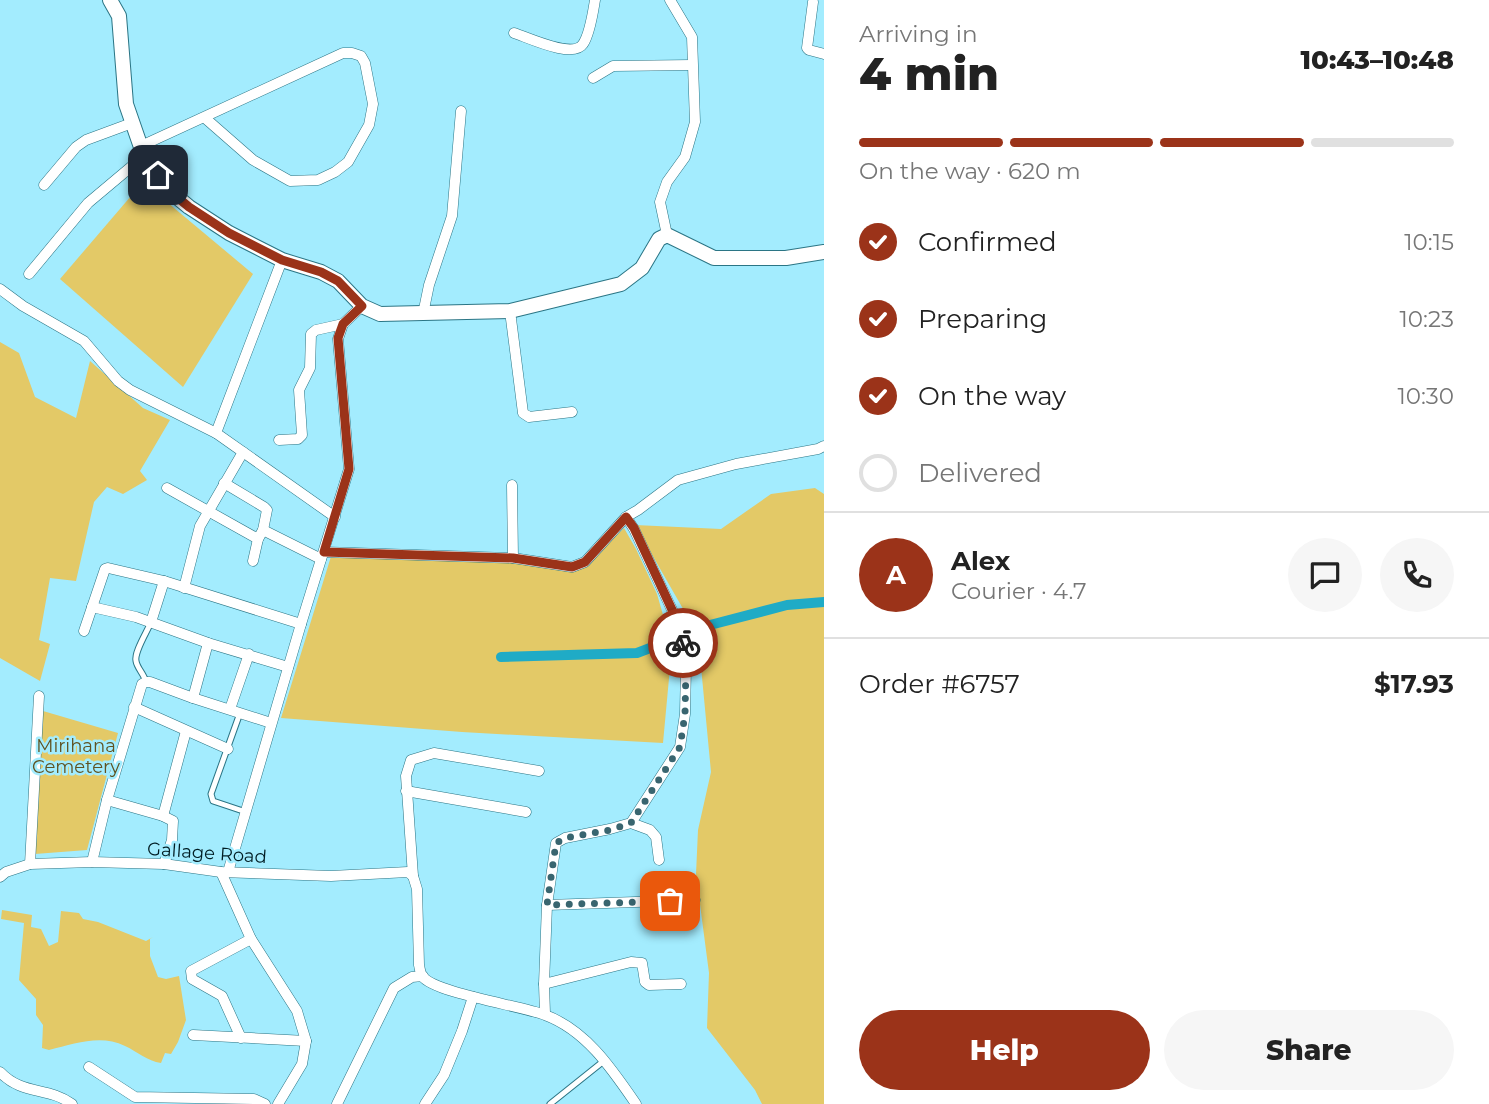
<!DOCTYPE html>
<html lang="en">
<head>
<meta charset="utf-8">
<style>
	body { margin:0; font-family:Montserrat,sans-serif; background:#f6f6f6; color:#222; height:100vh; display:flex; flex-direction:column; font-size:26px; white-space:nowrap }
	* { box-sizing:border-box; margin:0 }
	p { font-size:23px; color:#767676 }
	.icon { flex:none; width:38px; height:38px; fill:none; stroke:currentColor; stroke-width:2; stroke-linecap:round; stroke-linejoin:round }
	.map { position:relative; flex:1; overflow:hidden }
	.sheet { display:flex; flex-direction:column; background:#fff; width:665px }
	.sheet>* { flex:none }
	.pin { position:absolute; display:grid; place-items:center; width:60px; height:60px; color:#fff; margin:-30px; border-radius:14px; box-shadow:0 4px 10px #0006 }
	.courier { position:absolute; display:grid; place-items:center; width:70px; height:70px; margin:-35px; border:5px solid #9b3319; border-radius:50%; background:#fff; color:#222; box-shadow:0 2px 9px #0007 }
	.summary em { font-style:normal; font-weight:800 }
	.summary div { display:flex; flex-direction:column-reverse }
	.summary { display:flex; align-items:center; justify-content:space-between; height:119px; padding:0 35px }
	h1 { font-size:46px; font-weight:800; line-height:52px }
	.bar { display:grid; grid-template-columns:repeat(4,1fr); gap:10px 7px; align-content:center; height:84px; padding:0 35px }
	.bar i { height:9px; border-radius:5px; background:#e0e0e0 }
	.bar .active { background:#9b3319 }
	.bar p { grid-column:span 4 }
	.line { display:flex; align-items:center; gap:18px; padding:0 35px; border-top:2px solid #e0e0e0 }
	.line div { flex:1 }
	.round { display:grid; place-items:center; flex:none; width:74px; height:74px; border-radius:37px; background:#f6f6f6 }
	ol { padding:0 35px; list-style:none }
	li { display:flex; align-items:center; gap:21px; height:77px }
	li p { margin-inline-start:auto }
	li .icon { padding:7px; border-radius:50%; background:#9b3319; color:#fff; stroke-width:4 }
	li:last-child { color:#767676 }
	li i { width:38px; height:38px; border:4px solid #e0e0e0; border-radius:50% }
	.primary-button { display:flex; gap:14px; margin-top:auto; padding:14px 35px }
	.primary-button a { flex:1; height:80px; border-radius:42px; background:#9b3319; color:#fff; font-size:28px; font-weight:800; line-height:80px; text-align:center }
	.primary-button a+a { background:#f6f6f6; color:#222 }
	main { display:flex; flex:1; min-height:0 }
	.map>svg:first-child { display:block }
</style>
</head>
<body>
<main>
<div class="map">
<svg width="824" height="1104" viewBox="0 0 824 1104">
	<rect width="100%" height="100%" fill="#a3ecfe"/>
	<g fill="#e3c967">
		<polygon points="143,182 253,274 183,387 60,279"/>
		<polygon points="0,342 19,353 35,397 76,418 90,361 143,408 170,420 140,471 147,480 123,494 107,487 94,502 76,581 50,578 39,640 50,644 40,681 0,658"/>
		<polygon points="815,488 824,494 824,1104 762,1104 755,1090 707,1028 709,973 696,874 698,830 711,772 698,635 635,525 721,529 771,494"/>
		<polygon points="624,528 636,549 657,594 672,646 663,743 462,732 281,718 333,550 587,565"/>
		<polygon points="43,711 118,733 87,850 35,854"/>
		<path d="M2 910 32 915 31 927 41 929 49 946 58 942 61 911 79 913 83 919 98 922 146 941 153 937 150 939V956L158 977 166 979 179 976 186 1020 178 1042 171 1054 165 1053 161 1063C147 1061 138 1052 125 1046 100 1034 75 1044 49 1050L42 1048 43 1025 36 1015V999L19 980 24 923 1 919Z"/>
	</g>
	<g fill="none" stroke-linecap="round" stroke-linejoin="round">
		<polyline stroke="#1fabc6" stroke-width="10" points="501,657 637,653 710,625 787,605 824,602"/>
		<defs>
			<g id="lane">
				<path d="M146 682C144 674 137 668 136 661 134 652 147 632 151 622"/>
				<polyline points="240,713 211,794 213,801 246,812"/>
				<polyline points="550,1104 605,1060"/>
			</g>
			<g id="street">
				<polyline points="813,2 807,48 809,50 824,54"/>
				<path d="M514 33C529 38 573 59 583 44 590 34 593 12 595 0"/>
				<polyline points="593,78 613,66 692,65"/>
				<polyline points="141,146 343,53 352,53 361,56 365,63 373,104 369,125 348,162 335,172 318,180 290,181 253,160 205,118"/>
				<polyline points="44,185 76,147 86,140 132,123"/>
				<polyline points="667,235 660,202 667,182 685,157 695,122 692,37 670,0"/>
				<polyline points="29,274 88,203 144,156"/>
				<polyline points="0,289 23,306 84,341 118,381 130,390 216,433 335,517"/>
				<polyline points="510,311 523,413 529,417 572,412"/>
				<polyline points="423,314 429,285 452,216 461,111"/>
				<polyline points="216,433 282,260"/>
				<polyline points="279,440 298,439 302,435 299,390 310,368 311,334 316,330 343,324"/>
				<polyline points="224,483 264,507 267,510 263,530 258,539 253,561"/>
				<polyline points="512,485 513,558"/>
				<polyline points="167,488 258,539"/>
				<polyline points="626,517 634,529 681,629 686,666 685,714 680,747 631,823"/>
				<polyline points="263,530 321,559"/>
				<polyline points="324,552 513,558 572,567 585,562 626,517 638,510 678,480 736,464 818,449 824,446"/>
				<polyline points="184,588 200,526 243,452"/>
				<polyline points="92,607 136,617 208,643 288,667"/>
				<polyline points="151,622 164,581"/>
				<polyline points="84,631 105,569 108,568 164,581 301,624"/>
				<polyline points="193,698 208,643"/>
				<polyline points="134,707 228,749"/>
				<polyline points="230,709 249,654"/>
				<path d="M539 771 434 753 411 760 406 776 413 876 417 889 419 965C420 969 420 973 422 976 434 993 522 1006 545 1015 586 1030 612 1069 636 1104"/>
				<polyline points="406,791 526,812"/>
				<polyline points="107,800 163,816 173,821 172,840 164,864"/>
				<polyline points="163,816 186,731"/>
				<polyline points="92,862 107,800 142,684 146,682 150,682 193,698 271,723"/>
				<polyline points="30,864 39,696"/>
				<polyline points="221,872 251,939 297,1011 306,1041 302,1064 278,1104"/>
				<polyline points="228,872 301,624 349,469 338,339 343,324 362,306"/>
				<polyline points="0,877 6,872 30,864 92,862 164,864 221,872 331,876 408,872 413,876"/>
				<polyline points="547,905 695,900"/>
				<polyline points="544,984 631,962 642,963 645,982 649,985 681,984"/>
				<polyline points="545,1014 544,984 547,905 556,843 565,838 610,829 631,823 650,830 656,837 659,860"/>
				<polyline points="193,1035 306,1041"/>
				<polyline points="241,1038 222,996 192,979 191,971 251,939"/>
				<polyline points="89,1067 135,1097 254,1099 265,1104"/>
				<path d="M0 1072C23 1096 47 1086 72 1104"/>
				<polyline points="337,1104 394,988 412,977 423,976"/>
				<polyline points="425,1104 444,1075 462,1031 473,997"/>
			</g>
			<polyline id="secondary" points="110,0 119,16 126,104 144,156 172,193 189,207 229,233 282,260 321,272 338,281 362,306 380,314 510,311 621,284 642,268 659,239 667,235 714,258 786,258 824,252"/>
		</defs>
		<use href="#lane" stroke="#2b7585" stroke-width="7"/>
		<use href="#street" stroke="#2b7585" stroke-width="11"/>
		<use href="#secondary" stroke="#2b7585" stroke-width="16"/>
		<use href="#lane" stroke="#fff" stroke-width="5"/>
		<use href="#street" stroke="#fff" stroke-width="10"/>
		<use href="#secondary" stroke="#fff" stroke-width="14"/>
	</g>
	<g fill="none" stroke-linecap="round" stroke-linejoin="round">
		<polyline stroke="#39656f" stroke-width="7" stroke-dasharray="0 12.6" points="670,901 547,905 556,843 565,838 610,830 631,823 680,747 685,714 686,666 683,643"/>
		<polyline stroke="#9b3319" stroke-width="9" points="158,175 172,193 189,207 229,233 282,260 321,272 338,281 362,306 343,324 338,338 349,469 324,552 513,558 572,567 585,562 626,517 634,528 681,629 683,643"/>
	</g>
	<g text-anchor="middle" dominant-baseline="central" stroke-width="5" stroke-linejoin="round" paint-order="stroke">
		<g font-size="18" fill="#5f5221" stroke="#a3ecfe">
			<text x="76" y="746">Mirihana<tspan x="76" dy="21">Cemetery</tspan></text>
		</g>
		<g font-size="18" fill="#001c22" stroke="#a3ecfe">
			<text transform="translate(207 853) rotate(4)">Gallage Road</text>
		</g>
	</g>
</svg>
<div class="pin" style="left:670px;top:901px;background:#ea580c"><svg class="icon" aria-label="bag" viewBox="0 0 24 24"><path d="M5 8h14l-1 12H6zM9 8a3 3 0 0 1 6 0"/></svg></div>
<div class="pin" style="left:158px;top:175px;background:#1f2937"><svg class="icon" aria-label="home" viewBox="0 0 24 24"><path d="M3 11l9-7 9 7M6 9v11h12V9"/></svg></div>
<div class="courier" style="left:683px;top:643px"><svg class="icon" aria-label="bike" viewBox="0 0 24 24"><circle cx="6" cy="16" r="4"/><circle cx="18" cy="16" r="4"/><path d="M6 16l4-8h5l3 8M10 8l3 8H6M13 5h3"/></svg></div>
</div>
<section class="sheet">
<div class="summary"><div><h1>4 min</h1><p>Arriving in</p></div><em>10:43–10:48</em></div>
<div class="bar"><i class="active"></i><i class="active"></i><i class="active"></i><i></i><p>On the way · 620 m</p></div>
<ol>
<li><svg class="icon" aria-label="check" viewBox="0 0 24 24"><path d="M5 12l5 5 9-10"/></svg>Confirmed<p>10:15</p></li>
<li><svg class="icon" aria-label="check" viewBox="0 0 24 24"><path d="M5 12l5 5 9-10"/></svg>Preparing<p>10:23</p></li>
<li><svg class="icon" aria-label="check" viewBox="0 0 24 24"><path d="M5 12l5 5 9-10"/></svg>On the way<p>10:30</p></li>
<li><i></i>Delivered</li>
</ol>
<div class="line" style="height:126px"><b class="round" style="background:#9b3319;color:#fff">A</b><div><b>Alex</b><p>Courier · 4.7</p></div><a class="round"><svg class="icon" aria-label="chat" viewBox="0 0 24 24"><path d="M4 5h16v11H9l-5 4z"/></svg></a><a class="round"><svg class="icon" aria-label="phone" viewBox="0 0 24 24"><path d="M5 4h4l2 5-3 2q2 4 5 5l2-3 5 2v4C11 20 4 13 5 4z"/></svg></a></div>
<div class="line" style="height:91px"><div>Order #6757</div><b>$17.93</b></div>
<div class="primary-button"><a>Help</a><a>Share</a></div>
</section>
</main>
</body>
</html>
